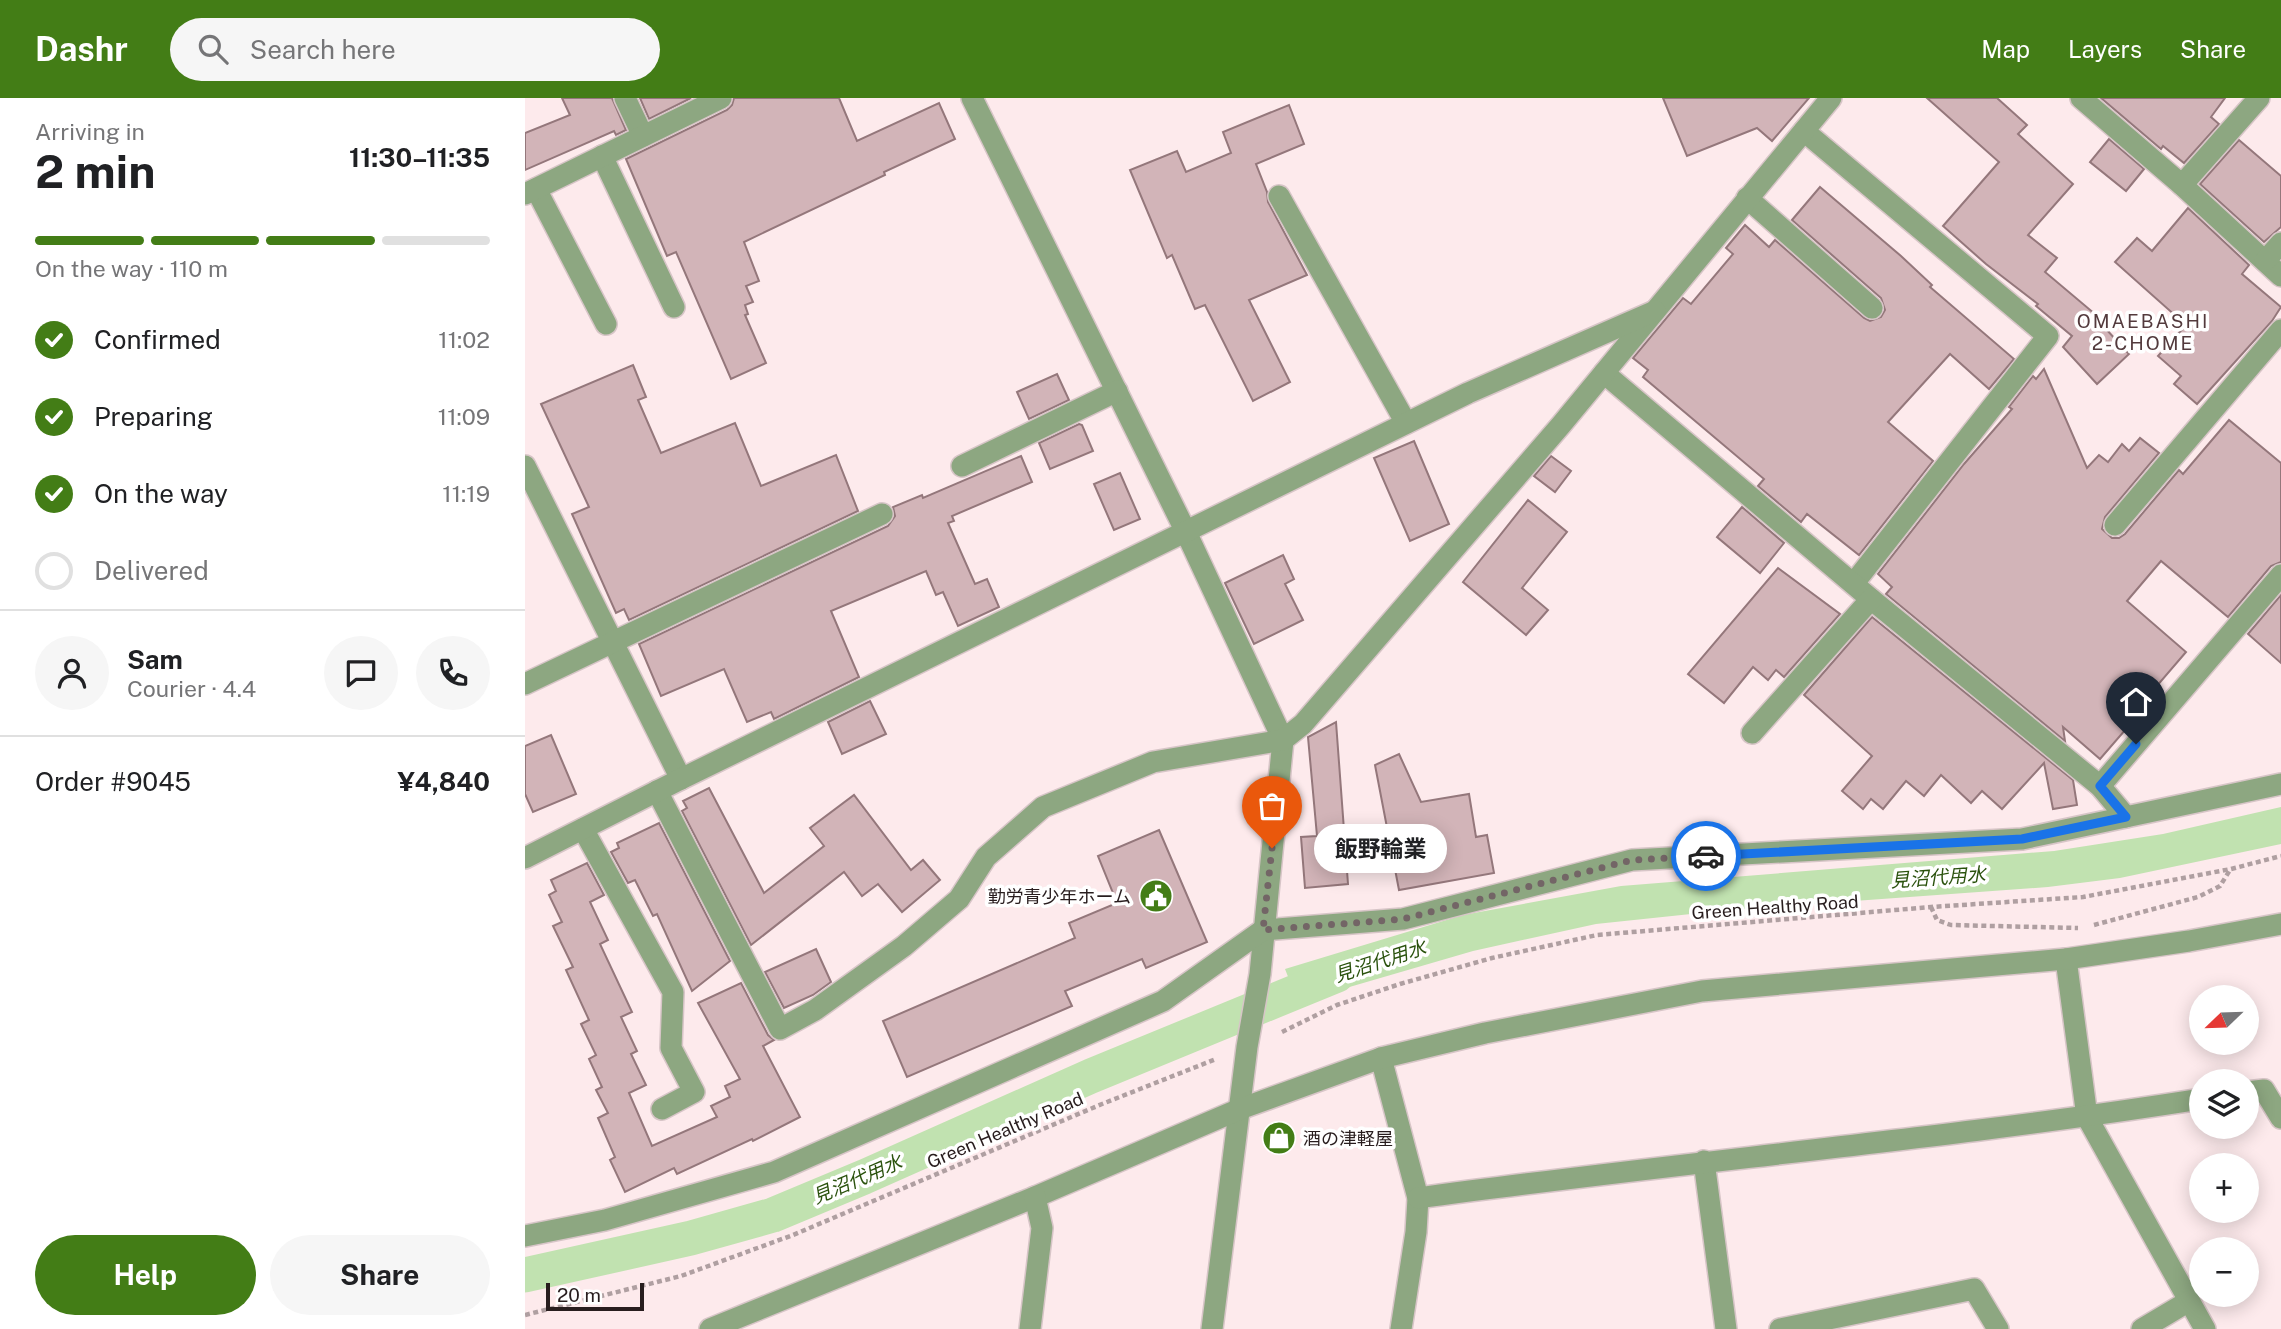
<!DOCTYPE html>
<html lang="en">
<head>
<meta charset="utf-8">
<style>
	body { margin:0; font-family:"Public Sans","Noto Sans JP",sans-serif; background:#f6f6f6; color:#202124; height:100vh; display:flex; flex-direction:column; font-size:26px; white-space:nowrap }
	* { box-sizing:border-box; margin:0 }
	p { font-size:23px; color:#757577 }
	.icon { flex:none; width:38px; height:38px; fill:none; stroke:currentColor; stroke-width:2; stroke-linecap:round; stroke-linejoin:round }
	.map { position:relative; flex:1; overflow:hidden }
	.panel { display:flex; flex-direction:column; background:#fff; width:525px }
	.panel>* { flex:none }
	.needle { width:46px; rotate:247deg }
	.tools { position:absolute; left:1664px; top:887px; display:grid; gap:14px }
	.tools a { display:grid; place-items:center; width:70px; height:70px; border-radius:50%; background:#fff; box-shadow:0 4px 18px #0003; font-size:35px }
	.scale { position:absolute; left:21px; bottom:18px; width:98px; box-sizing:border-box; padding-left:7px; border:4px solid #281d1e; border-top:0; font-size:19px; line-height:24px; white-space:nowrap; color:#281d1e; -webkit-text-stroke:5px #fff; paint-order:stroke }
	.pin { position:absolute; display:grid; place-items:center; width:60px; height:60px; color:#fff; margin:-72px -30px; border-radius:50% 50% 50% 0; rotate:-45deg; box-shadow:0 0 7px #0007 }
	.pin .icon { rotate:45deg }
	.courier { position:absolute; display:grid; place-items:center; width:70px; height:70px; margin:-35px; border:5px solid #1a73e8; border-radius:50%; background:#fff; color:#222; box-shadow:0 2px 9px #0007 }
	.bubble { position:absolute; height:49px; border-radius:24px; background:#fff; box-shadow:0 4px 18px #0003; font-size:23px; font-weight:700; line-height:49px; text-align:center }
	.summary em { font-style:normal; font-weight:700 }
	.summary div { display:flex; flex-direction:column-reverse }
	.summary { display:flex; align-items:center; justify-content:space-between; height:119px; padding:0 35px }
	h1 { font-size:46px; font-weight:700; line-height:52px }
	.bar { display:grid; grid-template-columns:repeat(4,1fr); gap:10px 7px; align-content:center; height:84px; padding:0 35px }
	.bar i { height:9px; border-radius:5px; background:#e0e0e0 }
	.bar .selected { background:#437d16 }
	.bar p { grid-column:span 4 }
	.line { display:flex; align-items:center; gap:18px; padding:0 35px; border-top:2px solid #e0e0e0 }
	.line div { flex:1 }
	.round { display:grid; place-items:center; flex:none; width:74px; height:74px; border-radius:37px; background:#f6f6f6 }
	ol { padding:0 35px; list-style:none }
	li { display:flex; align-items:center; gap:21px; height:77px }
	li p { margin-inline-start:auto }
	li .icon { padding:7px; border-radius:50%; background:#437d16; color:#fff; stroke-width:4 }
	li:last-child { color:#757577 }
	li i { width:38px; height:38px; border:4px solid #e0e0e0; border-radius:50% }
	.cta { display:flex; gap:14px; margin-top:auto; padding:14px 35px }
	.cta a { flex:1; height:80px; border-radius:42px; background:#437d16; color:#fff; font-size:28px; font-weight:700; line-height:80px; text-align:center }
	.cta a+a { background:#f6f6f6; color:#202124 }
	header { display:flex; align-items:center; gap:42px; box-sizing:border-box; height:98px; padding:0 35px; background:#437d16; color:#fff }
	header strong { font-size:33px }
	nav { display:flex; gap:38px; margin-inline-start:auto; font-size:24px }
	.search { width:490px; height:63px; background:#f6f6f6; display:flex; align-items:center; gap:18px; box-sizing:border-box; padding:0 24px; border-radius:38px; color:#757577; font-size:26px }
	main { display:flex; flex:1; min-height:0 }
	.map>svg:first-child { display:block }
</style>
</head>
<body>
<header>
<strong>Dashr</strong>
<div class="search"><svg class="icon" aria-label="search" viewBox="0 0 24 24"><circle cx="10" cy="10" r="6"/><path d="M15 15l6 6"/></svg>Search here</div>
<nav><a>Map</a><a>Layers</a><a>Share</a></nav>
</header>
<main>
<section class="panel">
<div class="summary"><div><h1>2 min</h1><p>Arriving in</p></div><em>11:30–11:35</em></div>
<div class="bar"><i class="selected"></i><i class="selected"></i><i class="selected"></i><i></i><p>On the way · 110 m</p></div>
<ol>
<li><svg class="icon" aria-label="check" viewBox="0 0 24 24"><path d="M5 12l5 5 9-10"/></svg>Confirmed<p>11:02</p></li>
<li><svg class="icon" aria-label="check" viewBox="0 0 24 24"><path d="M5 12l5 5 9-10"/></svg>Preparing<p>11:09</p></li>
<li><svg class="icon" aria-label="check" viewBox="0 0 24 24"><path d="M5 12l5 5 9-10"/></svg>On the way<p>11:19</p></li>
<li><i></i>Delivered</li>
</ol>
<div class="line" style="height:126px"><a class="round"><svg class="icon" aria-label="person" viewBox="0 0 24 24"><circle cx="12" cy="8" r="4"/><path d="M4 21q1-7 8-7t8 7"/></svg></a><div><b>Sam</b><p>Courier · 4.4</p></div><a class="round"><svg class="icon" aria-label="chat" viewBox="0 0 24 24"><path d="M4 5h16v11H9l-5 4z"/></svg></a><a class="round"><svg class="icon" aria-label="phone" viewBox="0 0 24 24"><path d="M5 4h4l2 5-3 2q2 4 5 5l2-3 5 2v4C11 20 4 13 5 4z"/></svg></a></div>
<div class="line" style="height:91px"><div>Order #9045</div><b>¥4,840</b></div>
<div class="cta"><a>Help</a><a>Share</a></div>
</section>
<div class="map">
<svg width="1756" height="1231" viewBox="0 0 1756 1231">
	<rect width="100%" height="100%" fill="#fdeaec"/>
	<polygon fill="#c1e2b0" points="1756,709 1756,746 1595,780 1523,789 1204,812 1071,826 948,853 773,904 760,871 938,817 1096,788 1529,753 1638,736"/>
	<g fill="none" stroke-linecap="round" stroke-linejoin="round">
		<polyline stroke="#c1e2b0" stroke-width="35" points="0,1177 166,1140 248,1117 339,1079 566,978 812,877"/>
	</g>
	<g fill="#d2b4b8" stroke="#94777b" stroke-width="2">
		<polygon points="37,0 87,0 101,32 91,37 89,33 0,72 0,35 45,17"/>
		<polygon points="115,0 166,0 124,21"/>
		<polygon points="209,0 314,0 332,43 414,5 430,41 359,74 360,77 219,144 234,183 221,188 228,204 220,207 223,216 220,217 241,265 206,281 151,154 142,158 101,61 202,12 207,7"/>
		<polygon points="1138,0 1284,0 1247,43 1232,30 1162,58"/>
		<polygon points="1402,0 1472,0 1502,27 1493,36 1548,86 1503,137 1532,160 1520,174 1583,227 1580,230 1604,256 1572,286 1538,249 1547,238 1511,208 1513,206 1461,166 1418,128 1474,64"/>
		<polygon points="1576,0 1700,0 1686,19 1694,26 1659,65 1638,48 1636,51"/>
		<polygon points="764,7 779,46 731,66 742,94 743,104 782,177 724,202 765,284 728,303 680,207 670,211 647,157 642,160 605,72 652,53 661,74 706,55 698,34"/>
		<polygon points="1584,41 1619,71 1601,93 1565,64"/>
		<polygon points="1714,42 1756,78 1756,129 1739,144 1675,86"/>
		<polygon points="1295,89 1376,158 1407,187 1405,189 1489,261 1464,291 1425,256 1363,324 1408,363 1334,457 1282,416 1276,424 1233,388 1239,381 1118,279 1123,272 1108,260 1158,200 1166,206 1208,156 1201,150 1220,127 1244,149 1250,142 1339,220 1345,223 1356,219 1360,212 1356,200 1267,122"/>
		<polygon points="1663,110 1724,167 1717,176 1756,209 1747,223 1672,306 1649,286 1656,278 1633,258 1661,227 1590,164 1612,140 1627,153"/>
		<polygon points="108,267 121,299 113,302 136,355 210,325 236,388 311,357 333,413 104,522 99,511 91,515 47,416 64,409 16,306"/>
		<polygon points="1519,271 1562,370 1574,357 1583,364 1597,346 1604,353 1615,340 1634,355 1580,419 1577,431 1587,440 1594,440 1600,436 1654,372 1658,376 1704,322 1756,365 1756,464 1746,468 1703,519 1636,463 1602,503 1661,554 1630,590 1634,593 1575,661 1538,629 1540,643 1361,496 1367,489 1353,476 1439,366 1487,311 1484,309 1508,278 1511,281"/>
		<polygon points="532,276 544,302 504,321 492,294"/>
		<polygon points="554,326 557,327 568,353 525,371 514,345"/>
		<polygon points="889,343 924,426 885,443 849,360"/>
		<polygon points="496,358 507,384 427,418 429,423 423,425 450,486 462,481 474,509 433,528 418,494 411,497 401,473 306,513 334,579 249,621 246,614 222,624 199,571 136,598 114,546 363,428 370,418 368,409 397,397 398,400"/>
		<polygon points="1026,358 1046,373 1030,394 1009,378"/>
		<polygon points="595,375 615,421 589,432 569,386"/>
		<polygon points="1003,402 1042,434 997,490 1023,512 1001,537 938,484"/>
		<polygon points="1217,409 1259,445 1235,475 1192,439"/>
		<polygon points="758,457 769,481 760,486 778,522 729,546 700,485"/>
		<polygon points="1253,470 1315,516 1259,579 1251,572 1243,582 1228,569 1199,605 1163,576"/>
		<polygon points="1756,497 1756,565 1723,536"/>
		<polygon points="1347,519 1548,682 1552,707 1528,711 1519,665 1477,711 1457,693 1446,705 1416,677 1399,698 1381,683 1358,711 1346,701 1338,711 1317,693 1347,658 1279,597"/>
		<polygon points="345,603 361,636 317,656 303,624"/>
		<polygon points="811,624 823,786 780,790 776,739 792,738 783,639"/>
		<polygon points="26,637 51,696 8,714 0,696 0,648"/>
		<polygon points="874,656 896,704 944,696 951,739 962,737 969,775 874,792 850,667"/>
		<polygon points="184,690 239,795 299,748 285,730 329,697 386,772 398,762 415,782 377,814 353,786 337,798 319,774 226,847 157,713 162,710 158,703"/>
		<polygon points="134,725 205,863 167,893 132,816 128,818 110,782 103,785 86,754 94,750 92,745"/>
		<polygon points="634,732 682,844 621,870 617,861 540,893 547,908 382,979 358,923 550,840 544,825 592,805 573,758"/>
		<polygon points="62,765 79,797 65,804 83,842 75,846 107,914 96,919 112,953 106,956 121,987 104,995 127,1048 192,1019 186,1008 205,999 200,988 215,981 173,905 216,885 243,937 249,942 238,948 275,1019 228,1043 227,1041 152,1076 149,1070 100,1094 85,1062 90,1059 73,1020 83,1015 71,992 77,989 64,961 71,957 56,926 64,922 41,872 48,869 28,828 37,824 24,797 31,793 26,782"/>
		<polygon points="291,851 306,884 288,897 259,910 240,874"/>
	</g>
	<g fill="none" stroke-linecap="round" stroke-linejoin="round">
		<defs>
			<g id="minor">
				<polyline points="100,0 118,38"/>
				<polyline points="447,0 661,434 758,642 735,876 722,949 687,1231"/>
				<polyline points="1556,0 1657,87 1756,178"/>
				<polyline points="1279,33 1523,238 1329,485"/>
				<polyline points="77,58 149,209"/>
				<polyline points="1657,87 1734,0"/>
				<polyline points="11,91 81,226"/>
				<polyline points="0,96 196,0"/>
				<polyline points="754,98 881,325"/>
				<polyline points="1222,100 1347,210"/>
				<polyline points="1740,163 1756,145"/>
				<polyline points="1079,275 1346,501 1575,688 1601,719"/>
				<polyline points="0,368 156,681"/>
				<polyline points="437,368 592,293"/>
				<polyline points="1590,427 1756,232"/>
				<polyline points="0,586 357,416"/>
				<polyline points="1227,635 1346,501"/>
				<polyline points="1575,688 1756,477"/>
				<polyline points="132,693 255,931 290,912 379,848 434,801 461,759 518,709 628,664 758,642 778,626 1036,327 1306,0"/>
				<polyline points="58,731 148,894 146,950 169,994 137,1011"/>
				<polyline points="0,760 156,681 943,295 1130,213"/>
				<polyline points="1541,861 1562,1019 1680,1231"/>
				<polyline points="856,960 893,1100 891,1134 876,1231"/>
				<polyline points="1722,994 1739,992 1756,1020"/>
				<polyline points="1179,1063 1201,1231"/>
				<path d="M893 1100C1154 1064 1416 1042 1676 1001"/>
				<polyline points="0,1138 80,1122 249,1074 638,903 738,832 878,821 1107,762 1497,741 1756,686"/>
				<polyline points="185,1231 510,1099 715,1011 856,960 960,935 1177,893 1541,861 1664,843 1756,826"/>
				<polyline points="505,1231 517,1130 510,1099"/>
				<polyline points="1255,1231 1449,1191 1473,1231"/>
				<polyline points="1617,1231 1664,1203"/>
			</g>
		</defs>
		<use href="#minor" stroke="#d7c5c7" stroke-width="24"/>
		<g stroke="#af9fa1" stroke-width="4.5" stroke-dasharray="5 3.5" stroke-linecap="butt">
			<polyline points="1406,809 1412,822 1426,827 1553,830"/>
			<polyline points="1569,827 1673,799 1695,788 1705,772"/>
			<polyline points="757,934 812,907 875,886 967,860 1072,837 1406,809 1558,799 1706,771 1756,758"/>
			<polyline points="0,1217 156,1178 268,1137 577,1006 691,961"/>
		</g>
		<use href="#minor" stroke="#8da781" stroke-width="21"/>
	</g>
	<g fill="none" stroke-linecap="round" stroke-linejoin="round">
		<polyline stroke="#736566" stroke-width="7" stroke-dasharray="0 12.6" points="747,750 738,832 878,821 1107,762 1181,758"/>
		<polyline stroke="#1a73e8" stroke-width="9" points="1181,758 1497,741 1601,719 1575,688 1611,646"/>
	</g>
	<defs>
		<symbol id="civic-disc" viewBox="-11 -11 22 22"><circle r="9.5" fill="#437d16" stroke="#fff"/><path d="M-.6-6.5H3V-4.5H.6V-3L4-1V1h2V6H-6V1h2V-1L-.6-3ZM-1.2 2.5V6h2.4V2.5Z" fill="#fff"/></symbol>
		<symbol id="shop-disc" viewBox="-11 -11 22 22"><circle r="9.5" fill="#437d16" stroke="#fff"/><path d="M-5-2.5h2.3a2.7 3.5 0 0 1 5.4 0H5L5.5 6h-11ZM-1.5-2.5h3a1.5 2.3 0 0 0-3 0Z" fill="#fff"/></symbol>
	</defs>
	<g fill-rule="evenodd">
		<use href="#civic-disc" x="612" y="779" width="38" height="38"/>
		<use href="#shop-disc" x="735" y="1021" width="38" height="38"/>
	</g>
	<g text-anchor="middle" dominant-baseline="central" stroke-width="7" stroke-linejoin="round" paint-order="stroke">
		<g font-size="18" fill="#281d1e" stroke="#fff" text-anchor="end">
			<text x="606" y="798">勤労青少年ホーム</text>
			<text x="778" y="1040" text-anchor="start">酒の津軽屋</text>
		</g>
		<g font-size="18" fill="#281d1e" stroke="#fff">
			<text transform="translate(1250 809) rotate(-4)">Green Healthy Road</text>
			<text transform="translate(480 1032) rotate(-23)">Green Healthy Road</text>
		</g>
		<g font-size="19" letter-spacing="2" fill="#533a3d" stroke="#fff">
			<text x="1618" y="223">OMAEBASHI<tspan x="1618" dy="22">2-CHOME</tspan></text>
		</g>
		<g font-size="19" font-style="italic" fill="#2a520d" stroke="#fff">
			<text transform="translate(1413 779) rotate(-4)">見沼代用水</text>
			<text transform="translate(855 863) rotate(-18)">見沼代用水</text>
			<text transform="translate(332 1081) rotate(-23)">見沼代用水</text>
		</g>
	</g>
</svg>
<div class="tools">
<a><svg class="needle" viewBox="-14 -14 28 28"><path d="M0-13l5 13h-10z" fill="#e53935"/><path d="M0 13l5-13h-10z" fill="#757577"/></svg></a>
<a><svg class="icon" aria-label="layers" viewBox="0 0 24 24"><path d="M12 4l9 5-9 5-9-5zM3 14l9 5 9-5"/></svg></a>
<a>+</a>
<a>−</a>
</div>
<div class="scale">20 m</div>
<div class="pin" style="left:747px;top:750px;background:#ea580c"><svg class="icon" aria-label="bag" viewBox="0 0 24 24"><path d="M5 8h14l-1 12H6zM9 8a3 3 0 0 1 6 0"/></svg></div>
<div class="pin" style="left:1611px;top:646px;background:#1f2937"><svg class="icon" aria-label="home" viewBox="0 0 24 24"><path d="M3 11l9-7 9 7M6 9v11h12V9"/></svg></div>
<div class="courier" style="left:1181px;top:758px"><svg class="icon" aria-label="car" viewBox="0 0 24 24"><path d="M5 17H2v-5l4-1 3-4h7l3 4 3 1v5h-3M9 17h6M6 11h13"/><circle cx="7" cy="17" r="2"/><circle cx="17" cy="17" r="2"/></svg></div>
<div class="bubble" style="left:789px;top:726px;width:133px">飯野輪業</div>
</div>
</main>
</body>
</html>
